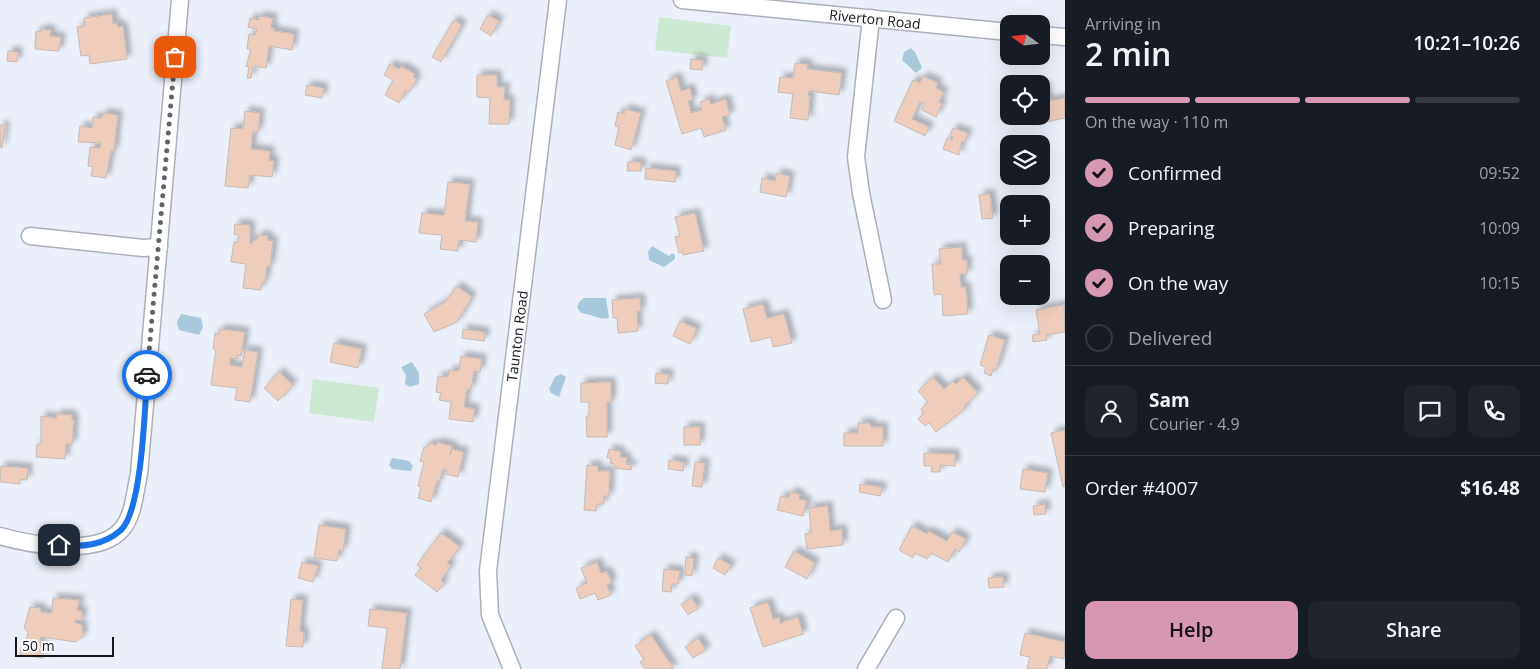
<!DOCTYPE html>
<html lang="en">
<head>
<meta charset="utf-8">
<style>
	body { margin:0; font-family:"Open Sans",sans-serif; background:#20242c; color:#f1f3f6; height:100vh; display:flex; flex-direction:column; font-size:19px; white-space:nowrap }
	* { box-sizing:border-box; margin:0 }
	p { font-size:16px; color:#9ea1a6 }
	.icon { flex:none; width:28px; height:28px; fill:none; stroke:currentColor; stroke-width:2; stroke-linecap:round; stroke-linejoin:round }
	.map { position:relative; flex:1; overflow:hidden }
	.details { display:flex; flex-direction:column; background:#171b24; width:475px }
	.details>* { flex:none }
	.needle { width:32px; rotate:285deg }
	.buttons { position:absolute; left:1000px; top:15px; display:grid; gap:10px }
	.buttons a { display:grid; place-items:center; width:50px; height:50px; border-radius:10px; background:#171b24; box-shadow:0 5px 20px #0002; font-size:25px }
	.scale { position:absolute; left:15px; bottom:12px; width:99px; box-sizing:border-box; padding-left:5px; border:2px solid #16171a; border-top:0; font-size:14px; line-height:18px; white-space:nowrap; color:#16171a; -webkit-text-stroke:4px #fcfcfe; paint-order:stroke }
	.pin { position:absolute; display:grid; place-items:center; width:42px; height:42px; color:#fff; margin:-21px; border-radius:10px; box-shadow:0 2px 8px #0006 }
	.courier { position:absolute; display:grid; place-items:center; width:50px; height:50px; margin:-25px; border:4px solid #1a73e8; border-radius:50%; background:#fff; color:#222; box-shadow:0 1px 6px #0007 }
	.overview em { font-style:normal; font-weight:600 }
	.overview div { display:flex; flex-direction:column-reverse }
	.overview { display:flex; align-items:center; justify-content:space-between; height:85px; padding:0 20px }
	h1 { font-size:32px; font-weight:600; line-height:38px }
	.bar { display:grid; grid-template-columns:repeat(4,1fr); gap:8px 5px; align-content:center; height:60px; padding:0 20px }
	.bar i { height:6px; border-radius:4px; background:#363941 }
	.bar .on { background:#d697b1 }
	.bar p { grid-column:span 4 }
	.line { display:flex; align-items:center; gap:12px; padding:0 20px; border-top:1px solid #363941 }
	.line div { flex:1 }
	.round { display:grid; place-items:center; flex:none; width:52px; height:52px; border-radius:10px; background:#20242c }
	ol { padding:0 20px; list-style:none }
	li { display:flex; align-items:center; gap:15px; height:55px }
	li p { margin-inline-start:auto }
	li .icon { padding:5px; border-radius:50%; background:#d697b1; color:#111; stroke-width:4 }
	li:last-child { color:#9ea1a6 }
	li i { width:28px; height:28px; border:2px solid #363941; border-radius:50% }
	.button { display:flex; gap:10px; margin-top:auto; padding:10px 20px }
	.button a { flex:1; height:58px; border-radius:10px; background:#d697b1; color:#111; font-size:20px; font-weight:600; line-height:58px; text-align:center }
	.button a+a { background:#20242c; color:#f1f3f6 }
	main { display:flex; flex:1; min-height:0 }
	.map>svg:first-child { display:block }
</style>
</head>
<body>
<main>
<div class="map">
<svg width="1065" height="669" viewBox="0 0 1065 669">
	<defs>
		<filter id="shadow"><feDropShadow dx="4.5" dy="-4.5" stdDeviation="2.5" flood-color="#0004"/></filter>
	</defs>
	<rect width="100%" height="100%" fill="#ebeff9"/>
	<g fill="#cce7d2">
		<polygon points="659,17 731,26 727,58 655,50"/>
		<polygon points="313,379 379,388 374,422 309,413"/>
	</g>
	<g fill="#a7c9db">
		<polygon points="911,48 915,52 922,68 916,73 902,60 904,52"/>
		<polygon points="652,246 669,256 672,253 675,255 675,259 664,267 649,260 648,252"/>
		<path d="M584 298H606L609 318C601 320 590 314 581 313L577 307 580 301Z"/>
		<polygon points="181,314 201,318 203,327 199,335 179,330 177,322"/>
		<polygon points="412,362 419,373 419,384 410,387 405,384 406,375 401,367"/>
		<polygon points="561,374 566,377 559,397 551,393 549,389 555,377"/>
		<polygon points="392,458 409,461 413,466 411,471 392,469 389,465"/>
	</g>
	<g fill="#efcdbc" stroke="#c4bab5" filter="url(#shadow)">
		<polygon points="112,14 113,24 117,23 118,27 123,26 127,59 90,64 89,55 81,56 77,27 85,26 84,18"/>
		<polygon points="488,15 499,21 491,36 480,29"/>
		<polygon points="259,16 273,18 271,28 275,29 273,31 294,34 292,50 269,46 266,68 253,66 251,78 247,78 249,67 246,66 251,50 247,49 249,34 255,35 257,29 248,27 250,18 259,20"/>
		<polygon points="454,20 462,25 441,62 432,57"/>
		<polygon points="41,29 51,30 50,36 61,37 59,51 35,49 36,31 41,32"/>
		<polygon points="8,51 18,52 17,62 7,61"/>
		<polygon points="691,59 703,60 702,70 690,69"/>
		<polygon points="795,63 808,64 807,69 842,73 839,95 809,91 808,96 810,96 808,120 790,118 793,94 778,92 780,77 793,78"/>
		<polygon points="390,64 399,69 401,66 415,74 413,77 417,79 409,92 406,90 399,103 385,95 393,80 384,75"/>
		<polygon points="477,75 497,75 497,87 505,87 504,100 510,100 509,124 489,124 490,98 477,97"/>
		<polygon points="923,76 938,83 936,88 944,92 939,102 942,104 936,117 922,110 925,103 920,102 912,119 929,127 925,136 894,121 913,80 920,83"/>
		<polygon points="677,77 681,91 690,88 693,100 688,101 691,113 702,110 700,102 709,99 711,104 726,99 730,115 722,117 726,130 704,137 701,128 682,134 666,81"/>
		<polygon points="307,85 324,88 322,98 305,95"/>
		<polygon points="1041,86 1045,86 1048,101 1065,98 1065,118 1032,125 1030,116 1041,116"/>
		<polygon points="625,109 641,113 631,150 615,145 619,127 615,126 618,112 624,114"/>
		<polygon points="245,111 260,113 258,132 253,132 251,149 270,151 269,160 274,161 272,177 250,175 248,188 225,186 231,128 243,129"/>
		<polygon points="103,113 118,115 114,151 111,151 106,178 91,176 93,167 88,166 90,147 100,148 101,143 78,142 80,126 92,128 93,117 102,118"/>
		<polygon points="0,125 5,125 2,148 0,147"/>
		<polygon points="953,128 968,133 964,143 962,141 959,155 943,149 947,138 952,140 953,137 950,136"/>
		<polygon points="628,162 641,162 641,171 627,171"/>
		<polygon points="646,168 676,171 675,182 645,179"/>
		<polygon points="777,173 790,176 786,197 760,192 762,178 775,181"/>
		<polygon points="448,182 470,184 465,221 478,222 476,242 459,240 458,251 440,249 442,235 419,233 422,213 444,215"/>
		<polygon points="990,194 993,218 982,219 979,195"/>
		<polygon points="695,213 704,251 683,255 682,252 679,253 675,237 680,236 675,217"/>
		<polygon points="235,224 250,225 250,243 252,244 253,240 257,240 258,235 268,236 267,240 273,241 270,267 267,266 265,282 262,282 261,290 243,288 246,264 231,262 234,242 238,242 239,235 234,234"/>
		<polygon points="962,247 962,260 967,260 967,274 960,274 961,287 966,287 968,314 943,316 942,294 934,295 932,264 941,264 939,249"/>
		<polygon points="457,286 472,297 457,322 434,332 424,314 445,302"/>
		<polygon points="640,298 641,311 637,311 638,331 618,333 617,318 613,318 612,300"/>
		<polygon points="763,304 767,318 784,314 792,343 773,347 771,337 751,342 743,309"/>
		<polygon points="1064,305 1065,332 1046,335 1047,340 1033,342 1032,335 1040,334 1036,310"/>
		<polygon points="680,321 697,329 690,344 673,336"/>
		<polygon points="220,329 245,332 241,356 237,355 237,359 230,358 230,365 242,367 245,350 258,352 250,402 235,400 237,388 211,385 216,349 213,349 215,333 219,334"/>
		<polygon points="463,329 485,332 484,341 462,338"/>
		<polygon points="989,335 1005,340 996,370 993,369 991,376 984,373 986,367 980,365"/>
		<polygon points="334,343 362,349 358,368 330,362"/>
		<polygon points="461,356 482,359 480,372 474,371 471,389 467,389 464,407 475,409 473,422 449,419 451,402 439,400 441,393 436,392 438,376 448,377 449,370 459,371"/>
		<polygon points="279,372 293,385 278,401 264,388"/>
		<polygon points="656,373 669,374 668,384 655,383"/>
		<polygon points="933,377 944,389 953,381 956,384 963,377 978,393 964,406 966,408 936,432 929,423 925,426 918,419 923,414 921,409 928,402 918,391"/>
		<polygon points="611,382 611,402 607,402 607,437 587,437 586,416 589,416 589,402 581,402 581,383"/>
		<polygon points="57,414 72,415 72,420 74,420 72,445 66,444 65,459 36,457 37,444 41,444 41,416 56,418"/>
		<polygon points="858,423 870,423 871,427 883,427 883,446 844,446 844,433 858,433"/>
		<rect x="684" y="427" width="16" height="18"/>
		<polygon points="1065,430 1065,486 1063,487 1051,433"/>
		<polygon points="437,442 452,446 450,455 452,449 464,452 458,477 446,474 447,470 443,469 439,482 437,481 431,502 418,498 421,487 418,486 424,462 420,461 424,447 428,447 429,443 436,445"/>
		<polygon points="609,449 621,452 620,457 627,458 626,464 632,465 631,470 614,468 614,464 610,463 611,458 607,458"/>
		<polygon points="924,453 955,454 955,466 940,465 940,472 931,472 932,466 924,466"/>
		<polygon points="669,460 684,462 683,471 668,469"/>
		<polygon points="695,462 705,463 702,487 692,486"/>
		<polygon points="587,465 598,466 598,471 610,471 609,496 604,496 604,504 597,504 596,511 584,510"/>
		<polygon points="1,466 28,468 27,480 20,479 20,484 0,482"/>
		<polygon points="1023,469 1048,473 1045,492 1020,489"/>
		<polygon points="860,484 882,487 880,496 859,492"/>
		<polygon points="790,492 800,494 799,499 807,501 803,516 777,510 781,496 789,498"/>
		<polygon points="1045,504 1046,514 1034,515 1033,506"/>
		<polygon points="828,506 830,531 842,529 843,545 807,549 805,534 811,533 809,508"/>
		<polygon points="319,525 346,529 343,551 339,550 337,561 314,558"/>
		<polygon points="912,526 927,534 928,531 947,541 952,532 966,539 959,552 955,549 948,562 931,553 927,559 915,553 913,558 899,550"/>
		<polygon points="441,533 460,547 447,563 451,566 441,580 444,583 437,592 415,575 421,568 417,565"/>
		<polygon points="794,551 815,563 807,579 785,567"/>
		<polygon points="686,557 694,558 692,576 685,575"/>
		<polygon points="718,558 731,565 725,575 713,568"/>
		<polygon points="302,562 318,566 313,582 298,578"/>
		<polygon points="597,562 601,573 607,571 612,583 607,585 611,595 598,600 595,593 580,599 576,588 587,583 581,568"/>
		<polygon points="664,569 680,571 678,584 672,584 671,592 662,591"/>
		<polygon points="1003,577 1004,587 989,588 988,578"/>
		<polygon points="53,598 80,600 77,610 82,611 82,620 75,620 75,622 82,625 83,636 76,642 41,637 40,646 45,647 43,658 20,655 21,646 25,646 28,632 24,628 30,607 40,608 41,612 52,613"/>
		<polygon points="692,598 698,608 688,615 681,604"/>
		<polygon points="291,599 303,600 300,631 304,632 303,647 286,646"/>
		<polygon points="768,602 773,619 779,617 781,625 782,622 798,617 803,634 763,647 750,608"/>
		<polygon points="370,609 407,613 400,669 382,669 387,628 368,626"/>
		<polygon points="1025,633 1065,642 1064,659 1050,656 1047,669 1027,669 1030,657 1020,655"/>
		<polygon points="651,635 674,669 645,669 640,662 644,660 635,646"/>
		<polygon points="698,638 706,650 693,658 685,647"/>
	</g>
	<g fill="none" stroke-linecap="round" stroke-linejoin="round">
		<defs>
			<g id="minor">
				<polyline points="682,0 1009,32"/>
				<polyline points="871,18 856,157 861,193 883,300"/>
				<polyline points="1041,35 1065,37"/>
				<polyline points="30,236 143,248 159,247"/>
				<path d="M0 536C31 545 99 557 122 529 134 515 135 491 139 474L180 0"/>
				<polyline points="512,669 490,615 488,571 558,0"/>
				<polyline points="866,669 896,618"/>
			</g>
		</defs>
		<use href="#minor" stroke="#acafb9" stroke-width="19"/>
		<use href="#minor" stroke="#fff" stroke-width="16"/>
	</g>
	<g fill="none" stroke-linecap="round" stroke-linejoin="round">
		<polyline stroke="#616368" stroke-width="5" stroke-dasharray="0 9" points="147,375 175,57"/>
		<path stroke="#1a73e8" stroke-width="6" d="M59 545C82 547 103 546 121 530 142 510 145 407 147 375"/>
	</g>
	<g text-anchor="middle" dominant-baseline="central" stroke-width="4" stroke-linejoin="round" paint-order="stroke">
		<g font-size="14" fill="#16171a" stroke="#fcfcfe">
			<text transform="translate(875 19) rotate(6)">Riverton Road</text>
			<text transform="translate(517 336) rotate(-83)">Taunton Road</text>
		</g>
	</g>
</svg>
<div class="buttons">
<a><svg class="needle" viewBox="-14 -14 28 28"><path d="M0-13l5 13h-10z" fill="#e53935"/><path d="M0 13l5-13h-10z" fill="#9ea1a6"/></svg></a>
<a><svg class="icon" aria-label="locate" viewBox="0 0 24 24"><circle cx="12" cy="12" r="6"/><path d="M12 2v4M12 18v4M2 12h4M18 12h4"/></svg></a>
<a><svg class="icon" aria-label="layers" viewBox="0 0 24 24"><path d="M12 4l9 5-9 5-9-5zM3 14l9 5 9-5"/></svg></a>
<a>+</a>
<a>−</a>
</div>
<div class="scale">50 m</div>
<div class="pin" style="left:175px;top:57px;background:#ea580c"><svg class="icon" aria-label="bag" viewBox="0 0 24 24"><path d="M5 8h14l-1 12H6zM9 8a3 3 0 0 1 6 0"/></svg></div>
<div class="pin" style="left:59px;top:545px;background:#1f2937"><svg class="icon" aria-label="home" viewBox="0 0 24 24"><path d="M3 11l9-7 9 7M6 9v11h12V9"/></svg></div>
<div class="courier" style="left:147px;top:375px"><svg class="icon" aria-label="car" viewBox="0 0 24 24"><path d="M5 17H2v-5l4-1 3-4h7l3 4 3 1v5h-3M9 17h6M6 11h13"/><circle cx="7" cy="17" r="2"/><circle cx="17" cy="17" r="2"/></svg></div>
</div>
<section class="details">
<div class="overview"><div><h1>2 min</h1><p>Arriving in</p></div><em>10:21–10:26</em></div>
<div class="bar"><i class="on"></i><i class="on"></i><i class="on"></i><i></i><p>On the way · 110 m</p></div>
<ol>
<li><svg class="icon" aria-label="check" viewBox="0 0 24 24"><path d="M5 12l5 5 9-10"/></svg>Confirmed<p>09:52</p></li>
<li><svg class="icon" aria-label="check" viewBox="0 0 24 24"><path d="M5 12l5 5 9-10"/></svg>Preparing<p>10:09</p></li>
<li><svg class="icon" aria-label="check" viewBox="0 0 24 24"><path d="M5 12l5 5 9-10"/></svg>On the way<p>10:15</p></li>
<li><i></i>Delivered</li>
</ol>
<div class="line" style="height:90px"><a class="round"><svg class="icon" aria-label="person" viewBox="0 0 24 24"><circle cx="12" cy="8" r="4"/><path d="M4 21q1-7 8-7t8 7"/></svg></a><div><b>Sam</b><p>Courier · 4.9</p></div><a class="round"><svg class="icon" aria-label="chat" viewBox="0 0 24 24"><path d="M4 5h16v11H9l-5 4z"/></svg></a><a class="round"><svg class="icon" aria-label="phone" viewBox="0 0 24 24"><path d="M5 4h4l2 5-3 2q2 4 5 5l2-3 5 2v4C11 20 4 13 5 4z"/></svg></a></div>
<div class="line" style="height:65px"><div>Order #4007</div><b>$16.48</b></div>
<div class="button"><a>Help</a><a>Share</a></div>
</section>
</main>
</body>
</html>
